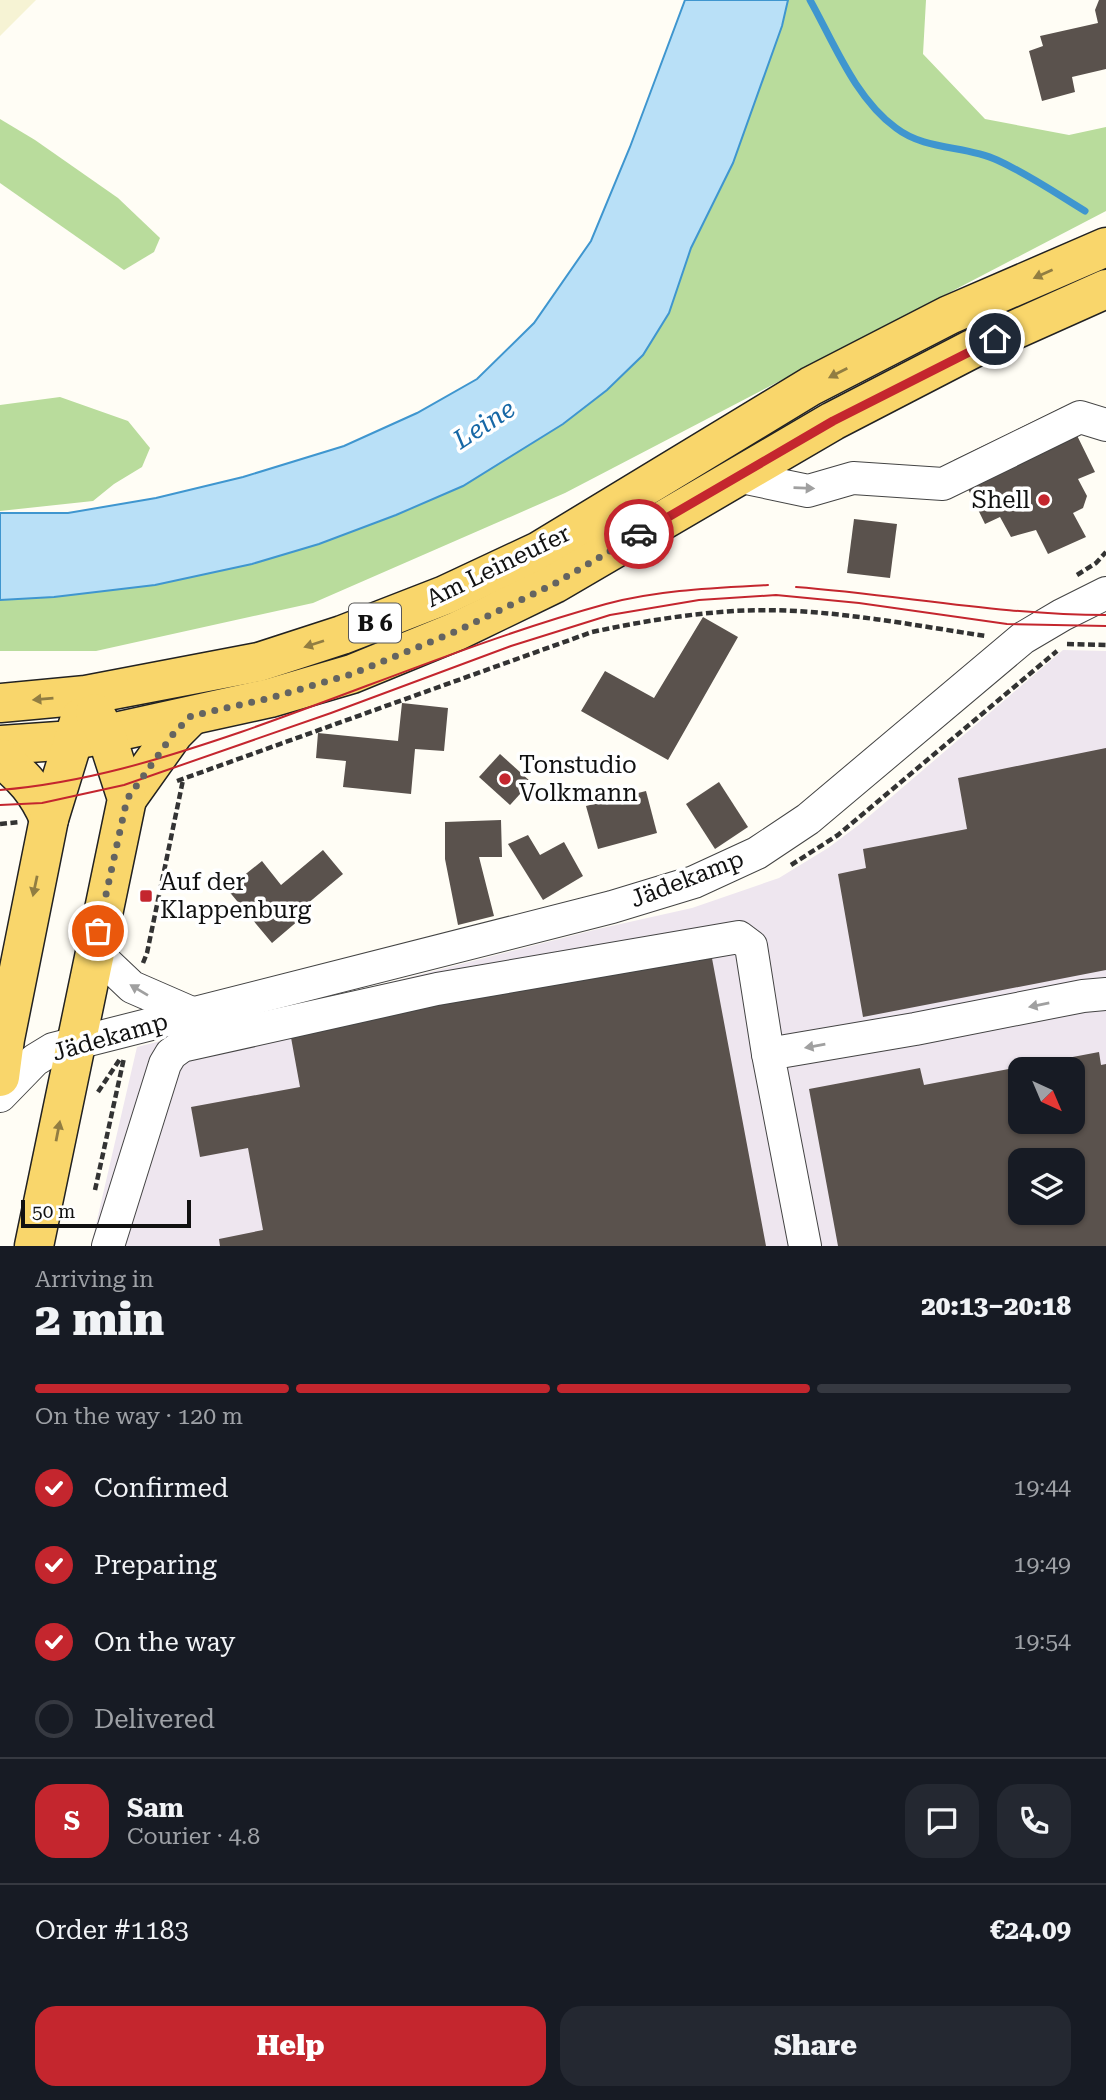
<!DOCTYPE html>
<html lang="en">
<head>
<meta charset="utf-8">
<style>
	body { margin:0; font-family:"Roboto Serif",serif; background:#242831; color:#f1f3f6; height:100vh; display:flex; flex-direction:column; font-size:26px; white-space:nowrap }
	* { box-sizing:border-box; margin:0 }
	p { font-size:23px; color:#9ea1a6 }
	.icon { flex:none; width:38px; height:38px; fill:none; stroke:currentColor; stroke-width:2; stroke-linecap:round; stroke-linejoin:round }
	.map { position:relative; height:1246px; overflow:hidden }
	.sheet { display:flex; flex-direction:column; background:#171b24; flex:1 }
	.sheet>* { flex:none }
	.needle { width:46px; rotate:136deg }
	.fabs { position:absolute; left:1008px; top:1057px; display:grid; gap:14px }
	.fabs a { display:grid; place-items:center; width:77px; height:77px; border-radius:14px; background:#171b24; box-shadow:0 2px 5px #0004; font-size:35px }
	.scale { position:absolute; left:21px; bottom:18px; width:170px; box-sizing:border-box; padding-left:7px; border:4px solid #111; border-top:0; font-size:19px; line-height:24px; white-space:nowrap; color:#111; -webkit-text-stroke:5px #fff; paint-order:stroke }
	.pin { position:absolute; display:grid; place-items:center; width:60px; height:60px; color:#fff; margin:-30px; border:4px solid #fff; border-radius:50%; box-shadow:0 2px 7px #0007 }
	.courier { position:absolute; display:grid; place-items:center; width:70px; height:70px; margin:-35px; border:5px solid #c4262e; border-radius:50%; background:#fff; color:#222; box-shadow:0 2px 9px #0007 }
	.head em { font-style:normal; font-weight:800 }
	.head div { display:flex; flex-direction:column-reverse }
	.head { display:flex; align-items:center; justify-content:space-between; height:119px; padding:0 35px }
	h1 { font-size:46px; font-weight:800; line-height:52px }
	.bar { display:grid; grid-template-columns:repeat(4,1fr); gap:10px 7px; align-content:center; height:84px; padding:0 35px }
	.bar i { height:9px; border-radius:5px; background:#363941 }
	.bar .on { background:#c4262e }
	.bar p { grid-column:span 4 }
	.line { display:flex; align-items:center; gap:18px; padding:0 35px; border-top:2px solid #363941 }
	.line div { flex:1 }
	.round { display:grid; place-items:center; flex:none; width:74px; height:74px; border-radius:21px; background:#242831 }
	ol { padding:0 35px; list-style:none }
	li { display:flex; align-items:center; gap:21px; height:77px }
	li p { margin-inline-start:auto }
	li .icon { padding:7px; border-radius:50%; background:#c4262e; color:#fff; stroke-width:4 }
	li:last-child { color:#9ea1a6 }
	li i { width:38px; height:38px; border:4px solid #363941; border-radius:50% }
	.cta { display:flex; gap:14px; margin-top:auto; padding:14px 35px }
	.cta a { flex:1; height:80px; border-radius:21px; background:#c4262e; color:#fff; font-size:28px; font-weight:800; line-height:80px; text-align:center }
	.cta a+a { background:#242831; color:#f1f3f6 }
	.map>svg:first-child { display:block }
</style>
</head>
<body>
<div class="map">
<svg width="1106" height="1246" viewBox="0 0 1106 1246">
	<rect width="100%" height="100%" fill="#fffdf5"/>
	<path fill="#eee6ef" fill-rule="evenodd" d="M1063 650 1106 651V1246H91L137 1047 598 929 692 908 779 878 828 848 860 824ZM1020 1069H1073V1122H1020ZM1020 1160H1073V1213H1020Z"/>
	<polygon fill="#f6f3d4" points="0,0 36,0 0,36"/>
	<g fill="#b9dc9c">
		<polygon points="788,0 926,0 923,54 985,119 1069,135 1106,127 1106,211 565,493 313,603 96,651 0,651 0,600 54,597 155,585 252,564 319,544 396,515 463,486 563,424 669,313 691,248 733,163 782,26"/>
		<polygon points="0,119 35,140 118,198 160,238 154,252 124,270 0,183"/>
		<polygon points="60,397 128,421 150,448 142,467 114,484 93,501 0,511 0,405"/>
	</g>
	<polygon fill="#b9e0f7" stroke="#3f96cf" stroke-width="2" points="685,0 788,0 782,26 733,163 691,248 669,313 643,355 607,390 563,424 463,486 396,515 319,544 252,564 155,585 54,597 0,600 0,513 68,513 156,498 243,477 344,446 417,413 477,379 534,323 591,241 630,147"/>
	<g fill="none" stroke-linecap="round" stroke-linejoin="round">
		<path stroke="#3f96cf" stroke-width="7" d="M810 0C834 43 855 98 896 128 926 151 965 145 997 160 1028 174 1057 194 1085 211"/>
	</g>
	<g fill="#5a524d" fill-rule="evenodd">
		<polygon points="1099,0 1106,0 1106,69 1072,77 1075,92 1042,101 1029,51 1043,46 1040,36 1098,23 1095,10"/>
		<polygon points="1063,407 1095,472 1078,479 1087,496 1083,508 1073,513 1086,537 1048,554 1036,530 1011,537 1000,517 985,524 954,460"/>
		<polygon points="854,519 897,524 890,578 847,573"/>
		<polygon points="703,617 738,637 668,760 581,711 605,671 654,698"/>
		<polygon points="402,703 448,708 444,751 415,749 411,794 343,787 346,761 316,758 318,733 398,741"/>
		<polygon points="1106,748 1106,970 863,1017 838,874 866,868 863,849 967,829 958,778"/>
		<polygon points="500,754 531,782 510,805 479,777"/>
		<polygon points="719,782 748,827 715,849 686,804"/>
		<polygon points="646,791 657,833 598,849 586,806"/>
		<polygon points="501,820 502,857 479,857 494,916 458,925 445,859 445,822"/>
		<polygon points="528,835 540,855 564,842 583,876 543,900 508,844"/>
		<polygon points="323,850 343,874 301,909 306,914 272,943 227,889 262,861 281,885"/>
		<polygon points="711,953 766,1246 220,1246 219,1239 263,1230 248,1148 200,1157 191,1107 300,1087 290,1032"/>
		<path d="M1099 1052 1101 1065 1106 1064V1246H838L809 1089 920 1068 924 1085ZM1020 1069H1073V1122H1020ZM1020 1160H1073V1213H1020Z"/>
	</g>
	<g fill="none" stroke-linecap="round" stroke-linejoin="round">
		<defs>
			<g id="minor">
				<polyline points="737,476 808,491 853,478 943,484 1080,417 1106,425"/>
				<polyline points="94,951 132,987 194,1014"/>
				<polyline points="0,1096 35,1060 53,1049 612,907 694,882 757,853 808,819 1023,638 1062,615 1106,593"/>
				<polyline points="108,1246 165,1064 171,1054 182,1046 437,989 739,937 751,946 768,1054"/>
				<polyline points="805,1246 768,1054 915,1029 1083,996 1106,994"/>
			</g>
			<g id="major">
				<polyline points="0,703 86,695 259,662 342,635 445,595 539,551 811,386 949,315 1106,247"/>
				<polyline points="0,745 73,740 106,734 270,698 352,674 457,631 554,584 833,421 972,349 1106,289"/>
				<path d="M0 758C23 775 38 793 49 819"/>
				<polyline points="127,799 174,733 191,716"/>
				<polyline points="0,1077 5,1039 49,819 80,718"/>
				<polyline points="34,1246 127,799 106,734 95,713"/>
			</g>
		</defs>
		<use href="#minor" stroke="#444" stroke-width="34"/>
		<use href="#major" stroke="#222" stroke-width="41"/>
		<g stroke="#333" stroke-width="4.5" stroke-dasharray="7 3.5" stroke-linecap="butt">
			<polyline points="1077,575 1096,563 1106,552"/>
			<polyline points="1067,644 1106,645"/>
			<path d="M177 781 592 632C639 622 686 614 735 611 816 606 905 624 986 636"/>
			<polyline points="0,824 20,822"/>
			<polyline points="791,865 838,835 1057,651"/>
			<polyline points="143,963 147,953 183,780"/>
			<polyline points="98,1092 120,1059"/>
			<polyline points="95,1190 124,1058"/>
		</g>
		<use href="#minor" stroke="#fff" stroke-width="32"/>
		<use href="#major" stroke="#f9d66b" stroke-width="38"/>
		<g stroke="#c4262e" stroke-width="2">
			<path d="M796 587C900 595 1002 615 1106 615"/>
			<path d="M0 790C84 783 162 759 241 732 362 690 482 638 606 604 658 590 714 588 768 585"/>
			<polyline points="0,805 42,803 124,785 331,713 511,646 610,615 699,600 776,595 859,603 1007,624 1106,626"/>
		</g>
	</g>
	<defs><path id="oneway-solid" d="M-6-.8H1V-3.2L6.5 0L1 3.2V.8H-6Z" transform="scale(1.75)"/></defs>
	<g fill="#917d42">
		<use href="#oneway-solid" transform="translate(1043 274) rotate(156)"/>
		<use href="#oneway-solid" transform="translate(838 373) rotate(153)"/>
		<use href="#oneway-solid" transform="translate(314 644) rotate(162)"/>
		<use href="#oneway-solid" transform="translate(43 699) rotate(175)"/>
		<use href="#oneway-solid" transform="translate(35 886) rotate(102)"/>
		<use href="#oneway-solid" transform="translate(58 1131) rotate(-79)"/>
	</g>
	<g fill="#a0a0a0">
		<use href="#oneway-solid" transform="translate(804 488) rotate(2)"/>
		<use href="#oneway-solid" transform="translate(139 990) rotate(-149)"/>
		<use href="#oneway-solid" transform="translate(1039 1005) rotate(169)"/>
		<use href="#oneway-solid" transform="translate(815 1046) rotate(170)"/>
	</g>
	<g fill="none" stroke-linecap="round" stroke-linejoin="round">
		<polyline stroke="#646461" stroke-width="7" stroke-dasharray="0 12.6" points="98,931 127,799 174,733 191,716 270,698 352,674 457,631 554,584 639,534"/>
		<polyline stroke="#c4262e" stroke-width="9" points="639,534 833,421 995,339"/>
	</g>
	<g fill="#c4262e" stroke="#fff" stroke-width="2.5">
		<circle cx="1044" cy="500" r="7"/>
		<circle cx="505" cy="779" r="7"/>
		<rect x="139" y="889" width="14" height="14" rx="3.5"/>
	</g>
	<g text-anchor="middle" dominant-baseline="central" stroke-width="7" stroke-linejoin="round" paint-order="stroke">
		<rect fill="#fff" stroke="#585858" stroke-width="2" x="349" y="603.5" width="52" height="39" rx="5"/>
		<g font-size="23" font-weight="bold" fill="#111">
			<text x="375" y="623">B 6</text>
		</g>
		<g font-size="24" fill="#111" stroke="#fff" text-anchor="start">
			<text x="1030" y="500" text-anchor="end">Shell</text>
			<text x="519" y="765">Tonstudio<tspan x="519" dy="28">Volkmann</tspan></text>
			<text x="160" y="882">Auf der<tspan x="160" dy="28">Klappenburg</tspan></text>
		</g>
		<g font-size="24" fill="#111" stroke="#fff">
			<text transform="translate(498 566) rotate(-26)">Am Leineufer</text>
			<text transform="translate(687 879) rotate(-21)">Jädekamp</text>
			<text transform="translate(110 1037) rotate(-16)">Jädekamp</text>
		</g>
		<g font-size="26" font-style="italic" fill="#1768a6" stroke="#fff">
			<text transform="translate(484 424) rotate(-33)">Leine</text>
		</g>
	</g>
</svg>
<div class="fabs">
<a><svg class="needle" viewBox="-14 -14 28 28"><path d="M0-13l5 13h-10z" fill="#e53935"/><path d="M0 13l5-13h-10z" fill="#9ea1a6"/></svg></a>
<a><svg class="icon" aria-label="layers" viewBox="0 0 24 24"><path d="M12 4l9 5-9 5-9-5zM3 14l9 5 9-5"/></svg></a>
</div>
<div class="scale">50 m</div>
<div class="pin" style="left:98px;top:931px;background:#ea580c"><svg class="icon" aria-label="bag" viewBox="0 0 24 24"><path d="M5 8h14l-1 12H6zM9 8a3 3 0 0 1 6 0"/></svg></div>
<div class="pin" style="left:995px;top:339px;background:#1f2937"><svg class="icon" aria-label="home" viewBox="0 0 24 24"><path d="M3 11l9-7 9 7M6 9v11h12V9"/></svg></div>
<div class="courier" style="left:639px;top:534px"><svg class="icon" aria-label="car" viewBox="0 0 24 24"><path d="M5 17H2v-5l4-1 3-4h7l3 4 3 1v5h-3M9 17h6M6 11h13"/><circle cx="7" cy="17" r="2"/><circle cx="17" cy="17" r="2"/></svg></div>
</div>
<section class="sheet">
<div class="head"><div><h1>2 min</h1><p>Arriving in</p></div><em>20:13–20:18</em></div>
<div class="bar"><i class="on"></i><i class="on"></i><i class="on"></i><i></i><p>On the way · 120 m</p></div>
<ol>
<li><svg class="icon" aria-label="check" viewBox="0 0 24 24"><path d="M5 12l5 5 9-10"/></svg>Confirmed<p>19:44</p></li>
<li><svg class="icon" aria-label="check" viewBox="0 0 24 24"><path d="M5 12l5 5 9-10"/></svg>Preparing<p>19:49</p></li>
<li><svg class="icon" aria-label="check" viewBox="0 0 24 24"><path d="M5 12l5 5 9-10"/></svg>On the way<p>19:54</p></li>
<li><i></i>Delivered</li>
</ol>
<div class="line" style="height:126px"><b class="round" style="background:#c4262e;color:#fff">S</b><div><b>Sam</b><p>Courier · 4.8</p></div><a class="round"><svg class="icon" aria-label="chat" viewBox="0 0 24 24"><path d="M4 5h16v11H9l-5 4z"/></svg></a><a class="round"><svg class="icon" aria-label="phone" viewBox="0 0 24 24"><path d="M5 4h4l2 5-3 2q2 4 5 5l2-3 5 2v4C11 20 4 13 5 4z"/></svg></a></div>
<div class="line" style="height:91px"><div>Order #1183</div><b>€24.09</b></div>
<div class="cta"><a>Help</a><a>Share</a></div>
</section>
</body>
</html>
